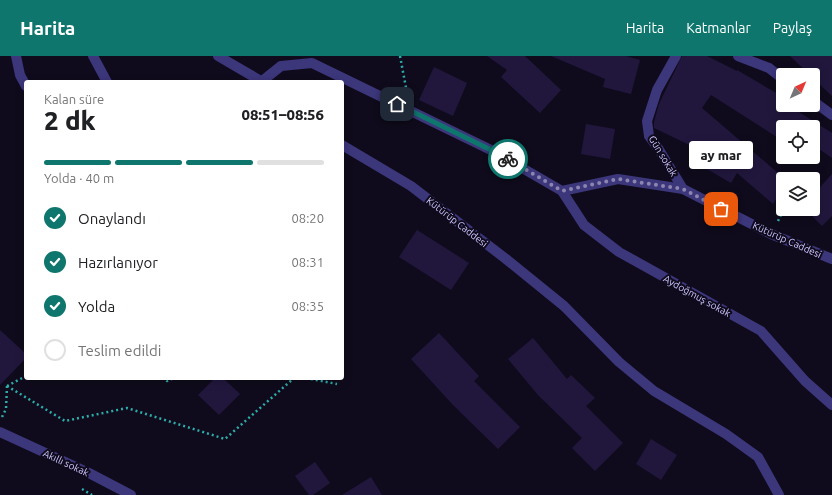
<!DOCTYPE html>
<html lang="tr">
<head>
<meta charset="utf-8">
<style>
	body { margin:0; font-family:Ubuntu,sans-serif; background:#f2f2f2; color:#202124; height:100vh; display:flex; flex-direction:column; font-size:15px; white-space:nowrap }
	* { box-sizing:border-box; margin:0 }
	p { font-size:13px; color:#757577 }
	.icon { flex:none; width:22px; height:22px; fill:none; stroke:currentColor; stroke-width:2; stroke-linecap:round; stroke-linejoin:round }
	.map { position:relative; flex:1; overflow:hidden }
	.side { position:absolute; left:24px; top:24px; width:320px; height:300px; display:flex; flex-direction:column; background:#fff; border-radius:4px; box-shadow:0 2px 10px #0003 }
	.side>* { flex:none }
	.needle { width:26px; rotate:44deg }
	.buttons { position:absolute; left:776px; top:12px; display:grid; gap:8px }
	.buttons a { display:grid; place-items:center; width:44px; height:44px; border-radius:4px; background:#fff; box-shadow:0 2px 10px #0003; font-size:20px }
	.pin { position:absolute; display:grid; place-items:center; width:34px; height:34px; color:#fff; margin:-17px; border-radius:8px; box-shadow:0 2px 6px #0006 }
	.courier { position:absolute; display:grid; place-items:center; width:40px; height:40px; margin:-20px; border:3px solid #0f766e; border-radius:50%; background:#fff; color:#222; box-shadow:0 1px 5px #0007 }
	.bubble { position:absolute; height:28px; border-radius:4px; background:#fff; box-shadow:0 2px 10px #0003; font-size:13px; font-weight:800; line-height:28px; text-align:center }
	.head em { font-style:normal; font-weight:800 }
	.head div { display:flex; flex-direction:column-reverse }
	.head { display:flex; align-items:center; justify-content:space-between; height:68px; padding:0 20px }
	h1 { font-size:26px; font-weight:800; line-height:30px }
	.bar { display:grid; grid-template-columns:repeat(4,1fr); gap:6px 4px; align-content:center; height:48px; padding:0 20px }
	.bar i { height:5px; border-radius:3px; background:#e0e0e0 }
	.bar .active { background:#0f766e }
	.bar p { grid-column:span 4 }
	ol { padding:0 20px; list-style:none }
	li { display:flex; align-items:center; gap:12px; height:44px }
	li p { margin-inline-start:auto }
	li .icon { padding:4px; border-radius:50%; background:#0f766e; color:#fff; stroke-width:4 }
	li:last-child { color:#757577 }
	li i { width:22px; height:22px; border:2px solid #e0e0e0; border-radius:50% }
	header { display:flex; align-items:center; gap:24px; box-sizing:border-box; height:56px; padding:0 20px; background:#0f766e; color:#fff }
	header strong { font-size:19px }
	nav { display:flex; gap:22px; margin-inline-start:auto; font-size:14px }
	.map>svg:first-child { display:block }
</style>
</head>
<body>
<header>
<strong>Harita</strong>
<nav><a>Harita</a><a>Katmanlar</a><a>Paylaş</a></nav>
</header>
<div class="map">
<svg width="832" height="439" viewBox="0 0 832 439">
	<rect width="100%" height="100%" fill="#0f0b1c"/>
	<g fill="#21173d">
		<polygon points="487,0 525,0 561,34 540,57 501,21 507,14"/>
		<polygon points="551,0 626,0 640,4 631,38 603,31 605,23"/>
		<polygon points="682,0 707,0 737,15 737,14 778,38 776,41 783,46 783,49 788,49 832,77 832,102 813,89 813,71 783,71 783,85 711,39 702,52 785,123 783,123 783,132 773,148 737,117 731,127 693,105 700,94 654,72 654,66 659,48"/>
		<polygon points="790,0 832,0 832,40 813,22 813,19 810,19"/>
		<polygon points="434,11 467,27 453,60 419,44"/>
		<polygon points="586,68 615,73 610,103 581,98"/>
		<polygon points="832,118 832,160 822,170 813,161 813,139"/>
		<polygon points="417,174 469,207 451,234 399,201"/>
		<polygon points="0,274 26,298 26,302 0,329"/>
		<polygon points="439,277 479,320 474,325 520,371 498,393 452,348 411,303"/>
		<polygon points="533,282 567,323 571,319 595,342 586,350 623,387 595,415 572,392 582,382 538,339 508,303"/>
		<polygon points="215,322 223,322 240,338 219,359 198,339"/>
		<polygon points="651,383 677,399 661,424 636,408"/>
		<polygon points="315,406 330,427 313,439 309,439 295,420"/>
		<polygon points="371,421 382,439 342,439"/>
	</g>
	<g fill="none" stroke-linecap="round" stroke-linejoin="round">
		<g stroke="#2dadaa" stroke-width="2.5" stroke-dasharray="2 3" stroke-linecap="butt">
			<polyline points="400,0 407,37"/>
			<polyline points="799,123 803,115"/>
			<polyline points="778,165 784,153"/>
			<polyline points="162,322 167,325 174,322"/>
			<polyline points="306,322 337,328"/>
			<polyline points="7,330 65,365 127,352 225,383 294,322"/>
			<polyline points="7,330 26,320"/>
			<polyline points="2,361 6,353 7,330"/>
			<polyline points="82,433 92,439"/>
		</g>
		<g stroke="#3c367b" stroke-width="10">
			<polyline points="16,0 20,19 26,30"/>
			<polyline points="93,0 107,26"/>
			<polyline points="738,0 769,12 783,23"/>
			<polyline points="813,45 832,59"/>
		</g>
		<g stroke="#3c367b" stroke-width="10">
			<polyline points="218,0 261,25"/>
			<polyline points="676,0 657,34 647,65 649,80 658,92 683,133"/>
			<polyline points="261,26 281,10 312,7 493,95 562,135 618,123 683,133 771,178 832,203"/>
			<polyline points="342,89 411,130 506,203 564,250 619,306 654,335 726,378 758,401 779,439"/>
			<polyline points="562,135 584,169 619,196 761,275 805,325 832,349"/>
			<polyline points="0,376 89,417 131,439"/>
		</g>
	</g>
	<g fill="none" stroke-linecap="round" stroke-linejoin="round">
		<polyline stroke="#8c85b0" stroke-width="4" stroke-dasharray="0 7.2" points="508,103 562,135 618,123 683,133 721,153"/>
		<polyline stroke="#0f766e" stroke-width="5" points="397,48 493,95 508,103"/>
	</g>
	<g text-anchor="middle" dominant-baseline="central" stroke-width="4" stroke-linejoin="round" paint-order="stroke">
		<g font-size="10" fill="#cfc7ff" stroke="#0f0b1c">
			<text transform="translate(663 100) rotate(59)">Gün sokak</text>
			<text transform="translate(457 166) rotate(38)">Kütürüp Caddesi</text>
			<text transform="translate(787 184) rotate(24)">Kütürüp Caddesi</text>
			<text transform="translate(697 240) rotate(29)">Aydoğmuş sokak</text>
			<text transform="translate(66 407) rotate(25)">Akıllı sokak</text>
		</g>
	</g>
</svg>
<div class="buttons">
<a><svg class="needle" viewBox="-14 -14 28 28"><path d="M0-13l5 13h-10z" fill="#e53935"/><path d="M0 13l5-13h-10z" fill="#757577"/></svg></a>
<a><svg class="icon" aria-label="locate" viewBox="0 0 24 24"><circle cx="12" cy="12" r="6"/><path d="M12 2v4M12 18v4M2 12h4M18 12h4"/></svg></a>
<a><svg class="icon" aria-label="layers" viewBox="0 0 24 24"><path d="M12 4l9 5-9 5-9-5zM3 14l9 5 9-5"/></svg></a>
</div>
<div class="pin" style="left:721px;top:153px;background:#ea580c"><svg class="icon" aria-label="bag" viewBox="0 0 24 24"><path d="M5 8h14l-1 12H6zM9 8a3 3 0 0 1 6 0"/></svg></div>
<div class="pin" style="left:397px;top:48px;background:#1f2937"><svg class="icon" aria-label="home" viewBox="0 0 24 24"><path d="M3 11l9-7 9 7M6 9v11h12V9"/></svg></div>
<div class="courier" style="left:508px;top:103px"><svg class="icon" aria-label="bike" viewBox="0 0 24 24"><circle cx="6" cy="16" r="4"/><circle cx="18" cy="16" r="4"/><path d="M6 16l4-8h5l3 8M10 8l3 8H6M13 5h3"/></svg></div>
<div class="bubble" style="left:689px;top:85px;width:64px">ay mar</div>
<section class="side">
<div class="head"><div><h1>2 dk</h1><p>Kalan süre</p></div><em>08:51–08:56</em></div>
<div class="bar"><i class="active"></i><i class="active"></i><i class="active"></i><i></i><p>Yolda · 40 m</p></div>
<ol>
<li><svg class="icon" aria-label="check" viewBox="0 0 24 24"><path d="M5 12l5 5 9-10"/></svg>Onaylandı<p>08:20</p></li>
<li><svg class="icon" aria-label="check" viewBox="0 0 24 24"><path d="M5 12l5 5 9-10"/></svg>Hazırlanıyor<p>08:31</p></li>
<li><svg class="icon" aria-label="check" viewBox="0 0 24 24"><path d="M5 12l5 5 9-10"/></svg>Yolda<p>08:35</p></li>
<li><i></i>Teslim edildi</li>
</ol>
</section>
</div>
</body>
</html>
